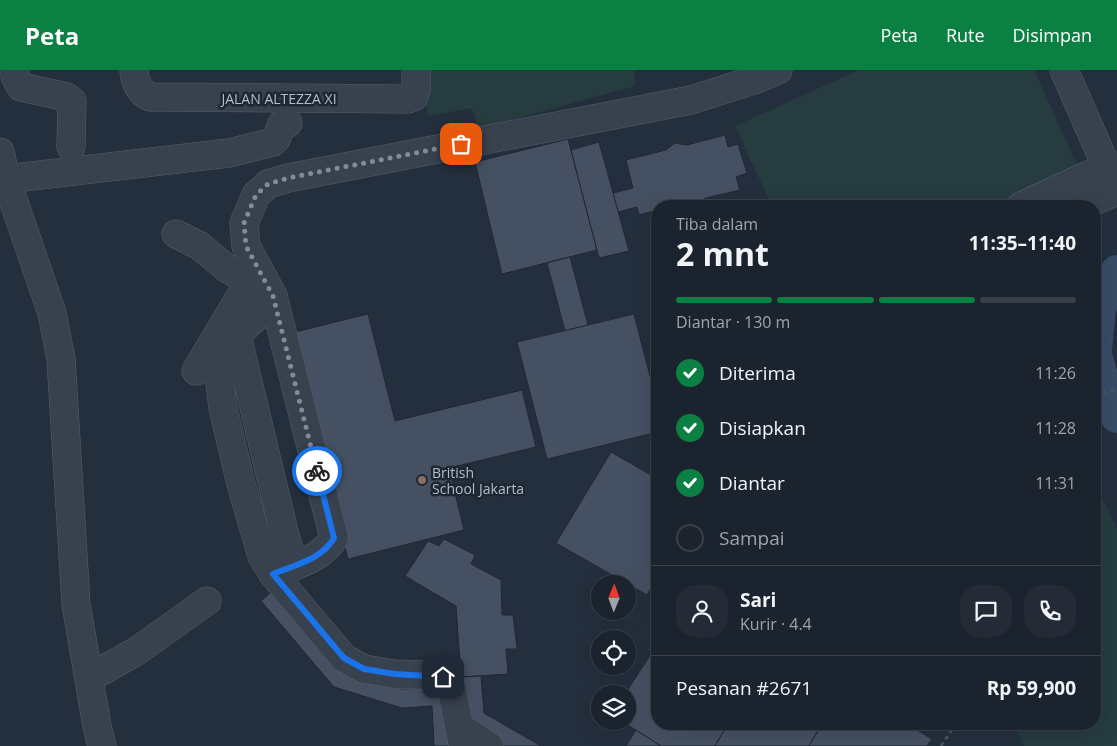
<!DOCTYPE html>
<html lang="id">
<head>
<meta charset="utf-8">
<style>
	body { margin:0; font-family:"Open Sans",sans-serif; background:#242b36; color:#f1f3f6; height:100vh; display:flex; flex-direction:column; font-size:19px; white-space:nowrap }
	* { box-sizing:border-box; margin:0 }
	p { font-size:16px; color:#a0a4aa }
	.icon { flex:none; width:28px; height:28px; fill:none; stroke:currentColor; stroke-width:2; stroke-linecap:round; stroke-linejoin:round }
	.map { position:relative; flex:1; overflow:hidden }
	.details { position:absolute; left:651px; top:130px; width:450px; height:530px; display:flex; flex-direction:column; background:#1b232e; border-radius:20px; box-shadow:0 5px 20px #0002,0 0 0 1px #39404a }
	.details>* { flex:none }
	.needle { width:32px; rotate:1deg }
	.tools { position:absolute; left:591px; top:505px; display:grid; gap:10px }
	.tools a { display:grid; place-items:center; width:45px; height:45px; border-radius:50%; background:#1b232e; box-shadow:0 5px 20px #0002,0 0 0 1px #39404a; font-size:25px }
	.pin { position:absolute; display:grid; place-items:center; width:42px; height:42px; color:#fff; margin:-21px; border-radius:10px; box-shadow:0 2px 8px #0006 }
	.courier { position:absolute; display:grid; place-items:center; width:50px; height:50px; margin:-25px; border:4px solid #1a73e8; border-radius:50%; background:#fff; color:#222; box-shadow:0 1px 6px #0007 }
	.headline em { font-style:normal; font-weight:700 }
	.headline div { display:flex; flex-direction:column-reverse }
	.headline { display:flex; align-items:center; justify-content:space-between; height:85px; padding:0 25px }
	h1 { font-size:32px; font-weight:700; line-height:38px }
	.bar { display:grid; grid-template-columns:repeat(4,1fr); gap:8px 5px; align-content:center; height:60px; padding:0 25px }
	.bar i { height:6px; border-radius:4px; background:#39404a }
	.bar .on { background:#0b8043 }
	.bar p { grid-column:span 4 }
	.line { display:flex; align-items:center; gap:12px; padding:0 25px; border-top:1px solid #39404a }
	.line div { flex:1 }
	.round { display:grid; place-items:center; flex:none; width:52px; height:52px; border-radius:20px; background:#242b36 }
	ol { padding:0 25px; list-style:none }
	li { display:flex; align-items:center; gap:15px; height:55px }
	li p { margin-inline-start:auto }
	li .icon { padding:5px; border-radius:50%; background:#0b8043; color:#fff; stroke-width:4 }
	li:last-child { color:#a0a4aa }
	li i { width:28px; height:28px; border:2px solid #39404a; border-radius:50% }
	header { display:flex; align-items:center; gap:30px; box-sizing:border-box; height:70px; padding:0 25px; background:#0b8043; color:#fff }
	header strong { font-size:24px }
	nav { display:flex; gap:28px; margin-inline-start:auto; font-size:18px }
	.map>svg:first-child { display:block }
</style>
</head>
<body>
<header>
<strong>Peta</strong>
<nav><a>Peta</a><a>Rute</a><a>Disimpan</a></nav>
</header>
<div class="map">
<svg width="1117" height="676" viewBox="0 0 1117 676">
	<rect width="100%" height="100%" fill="#242f3e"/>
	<g fill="#263c3f">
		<polygon points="427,0 634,0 635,16 478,59 472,38 428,46 426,34"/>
		<polygon points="859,0 1034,0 1079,99 997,136 772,136 735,56"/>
		<polygon points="1095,413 1117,458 1117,676 1024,676 1013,654 1095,654"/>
	</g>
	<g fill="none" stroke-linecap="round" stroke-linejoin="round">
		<g stroke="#394c67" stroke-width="34">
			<polyline points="1095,279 1099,238 1117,202"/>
			<polyline points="1095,285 1108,330 1117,346"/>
		</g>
	</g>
	<g fill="#455162" stroke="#1f2835">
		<polygon points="725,65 728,77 738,74 747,103 736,107 740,120 706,128 693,136 658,136 658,140 639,145 637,137 618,142 613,123 633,118 626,90 666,80 675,73 687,75"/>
		<polygon points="568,69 597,180 502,204 475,92"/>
		<polygon points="599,72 629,181 599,188 571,80"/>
		<polygon points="570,187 588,255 565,261 547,193"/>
		<polygon points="368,244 395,351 522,320 536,377 449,398 464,460 348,489 291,263"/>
		<polygon points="634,244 658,337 658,362 547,389 517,272"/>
		<polygon points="611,382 658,409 658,506 647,525 556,473"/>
		<polygon points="444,469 475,485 471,494 501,510 502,545 513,545 517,579 506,579 508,604 461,607 456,536 405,506 428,471 439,476"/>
		<polygon points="275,519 342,602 402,619 446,617 451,676 434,676 432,636 402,638 334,617 261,531"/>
		<polygon points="658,573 658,654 728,654 715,676 661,676 621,651 628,651 628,624 625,624"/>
		<polygon points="481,606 484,643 541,676 500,676 464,655 461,607"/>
		<polygon points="728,654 822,654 809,676 715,676"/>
		<polygon points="822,654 907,654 932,669 927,676 809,676"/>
		<polygon points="636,660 661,676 626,676"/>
	</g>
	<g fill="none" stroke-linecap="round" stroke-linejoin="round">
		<defs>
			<g id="minor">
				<polyline points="15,0 15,6 21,17 67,27 72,31 71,77"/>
				<path d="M134 0C134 11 140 23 150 27L408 29 414 27 416 19V0"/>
				<polyline points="1064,0 1117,121"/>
				<polyline points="0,82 6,109 52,243 61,289 76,534 97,656 102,676"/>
				<polyline points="6,109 229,83 273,72 276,69 282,54 288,53"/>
				<polyline points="1021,136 1093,103 1117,95"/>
				<polyline points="1083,136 1117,121"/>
				<polyline points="176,164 200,176 225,197 273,226"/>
				<polyline points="273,226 260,243 229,273 220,292 219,304 223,338 241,414 262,486 273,504 344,588 364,599 395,604 425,605 447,608 451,616 463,676"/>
				<polyline points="237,266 285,466 294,496"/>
				<polyline points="196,301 249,212"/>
				<path d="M273 504C295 495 322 489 334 468L273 226 246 176 244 153 256 125 268 114 288 108 691 30 757 9 778 0"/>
				<polyline points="89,608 137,581 207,531"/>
				<polyline points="460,657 489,676"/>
			</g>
		</defs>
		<use href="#minor" stroke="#565f6c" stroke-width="29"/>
		<g stroke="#44595c" stroke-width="3" stroke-dasharray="4 4" stroke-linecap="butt">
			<polyline points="1095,325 1117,319"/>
			<polyline points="941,676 956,654"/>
		</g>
		<use href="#minor" stroke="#38414e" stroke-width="28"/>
	</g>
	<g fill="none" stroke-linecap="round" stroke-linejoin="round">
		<polyline stroke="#828b98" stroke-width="5" stroke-dasharray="0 9" points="317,401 273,226 246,176 244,153 256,125 268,114 288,108 461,74"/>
		<path stroke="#1a73e8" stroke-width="6" d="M317 401 334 468C322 489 295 495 273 504L344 588 364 599 395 604 443 607"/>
	</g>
	<circle fill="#8d6e63" stroke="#1d2633" stroke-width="2" cx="422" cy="410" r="5"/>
	<g text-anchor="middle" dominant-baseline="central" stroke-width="5" stroke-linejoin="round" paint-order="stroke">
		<g font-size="14" fill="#b4bcc9" stroke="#1d2633">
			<text x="279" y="28">JALAN ALTEZZA XI</text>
		</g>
		<g font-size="14" fill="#b4bcc9" stroke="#1d2633" text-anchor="start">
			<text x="432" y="402">British<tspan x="432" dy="16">School Jakarta</tspan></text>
		</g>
	</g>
</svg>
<div class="tools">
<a><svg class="needle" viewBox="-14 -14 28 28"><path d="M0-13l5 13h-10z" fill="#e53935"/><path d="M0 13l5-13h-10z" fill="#a0a4aa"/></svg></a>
<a><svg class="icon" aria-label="locate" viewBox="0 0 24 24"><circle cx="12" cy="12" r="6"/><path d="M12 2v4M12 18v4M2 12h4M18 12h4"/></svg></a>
<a><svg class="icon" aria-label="layers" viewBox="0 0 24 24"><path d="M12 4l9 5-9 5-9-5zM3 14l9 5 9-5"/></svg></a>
</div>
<div class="pin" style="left:461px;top:74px;background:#ea580c"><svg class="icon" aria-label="bag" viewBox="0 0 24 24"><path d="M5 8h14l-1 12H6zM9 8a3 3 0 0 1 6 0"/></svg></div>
<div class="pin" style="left:443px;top:607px;background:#1f2937"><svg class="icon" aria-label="home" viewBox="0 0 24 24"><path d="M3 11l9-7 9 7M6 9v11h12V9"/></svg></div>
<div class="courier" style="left:317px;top:401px"><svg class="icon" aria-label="bike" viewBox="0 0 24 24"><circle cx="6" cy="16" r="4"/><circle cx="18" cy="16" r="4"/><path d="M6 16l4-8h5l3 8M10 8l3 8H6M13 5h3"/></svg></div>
<section class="details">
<div class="headline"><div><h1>2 mnt</h1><p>Tiba dalam</p></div><em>11:35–11:40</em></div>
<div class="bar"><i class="on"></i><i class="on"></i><i class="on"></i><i></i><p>Diantar · 130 m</p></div>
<ol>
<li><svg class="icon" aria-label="check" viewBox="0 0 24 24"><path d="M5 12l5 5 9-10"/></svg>Diterima<p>11:26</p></li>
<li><svg class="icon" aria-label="check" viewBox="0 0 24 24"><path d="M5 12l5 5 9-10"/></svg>Disiapkan<p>11:28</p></li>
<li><svg class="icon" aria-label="check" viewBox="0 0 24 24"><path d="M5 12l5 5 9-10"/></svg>Diantar<p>11:31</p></li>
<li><i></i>Sampai</li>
</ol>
<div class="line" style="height:90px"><a class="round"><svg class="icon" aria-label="person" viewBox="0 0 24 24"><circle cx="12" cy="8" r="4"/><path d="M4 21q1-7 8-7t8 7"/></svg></a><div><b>Sari</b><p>Kurir · 4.4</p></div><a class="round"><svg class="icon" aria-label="chat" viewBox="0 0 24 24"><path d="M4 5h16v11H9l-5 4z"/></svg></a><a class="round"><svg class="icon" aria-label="phone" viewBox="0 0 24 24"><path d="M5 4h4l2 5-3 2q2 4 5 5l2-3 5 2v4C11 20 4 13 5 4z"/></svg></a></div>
<div class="line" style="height:65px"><div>Pesanan #2671</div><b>Rp 59,900</b></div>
</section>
</div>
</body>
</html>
